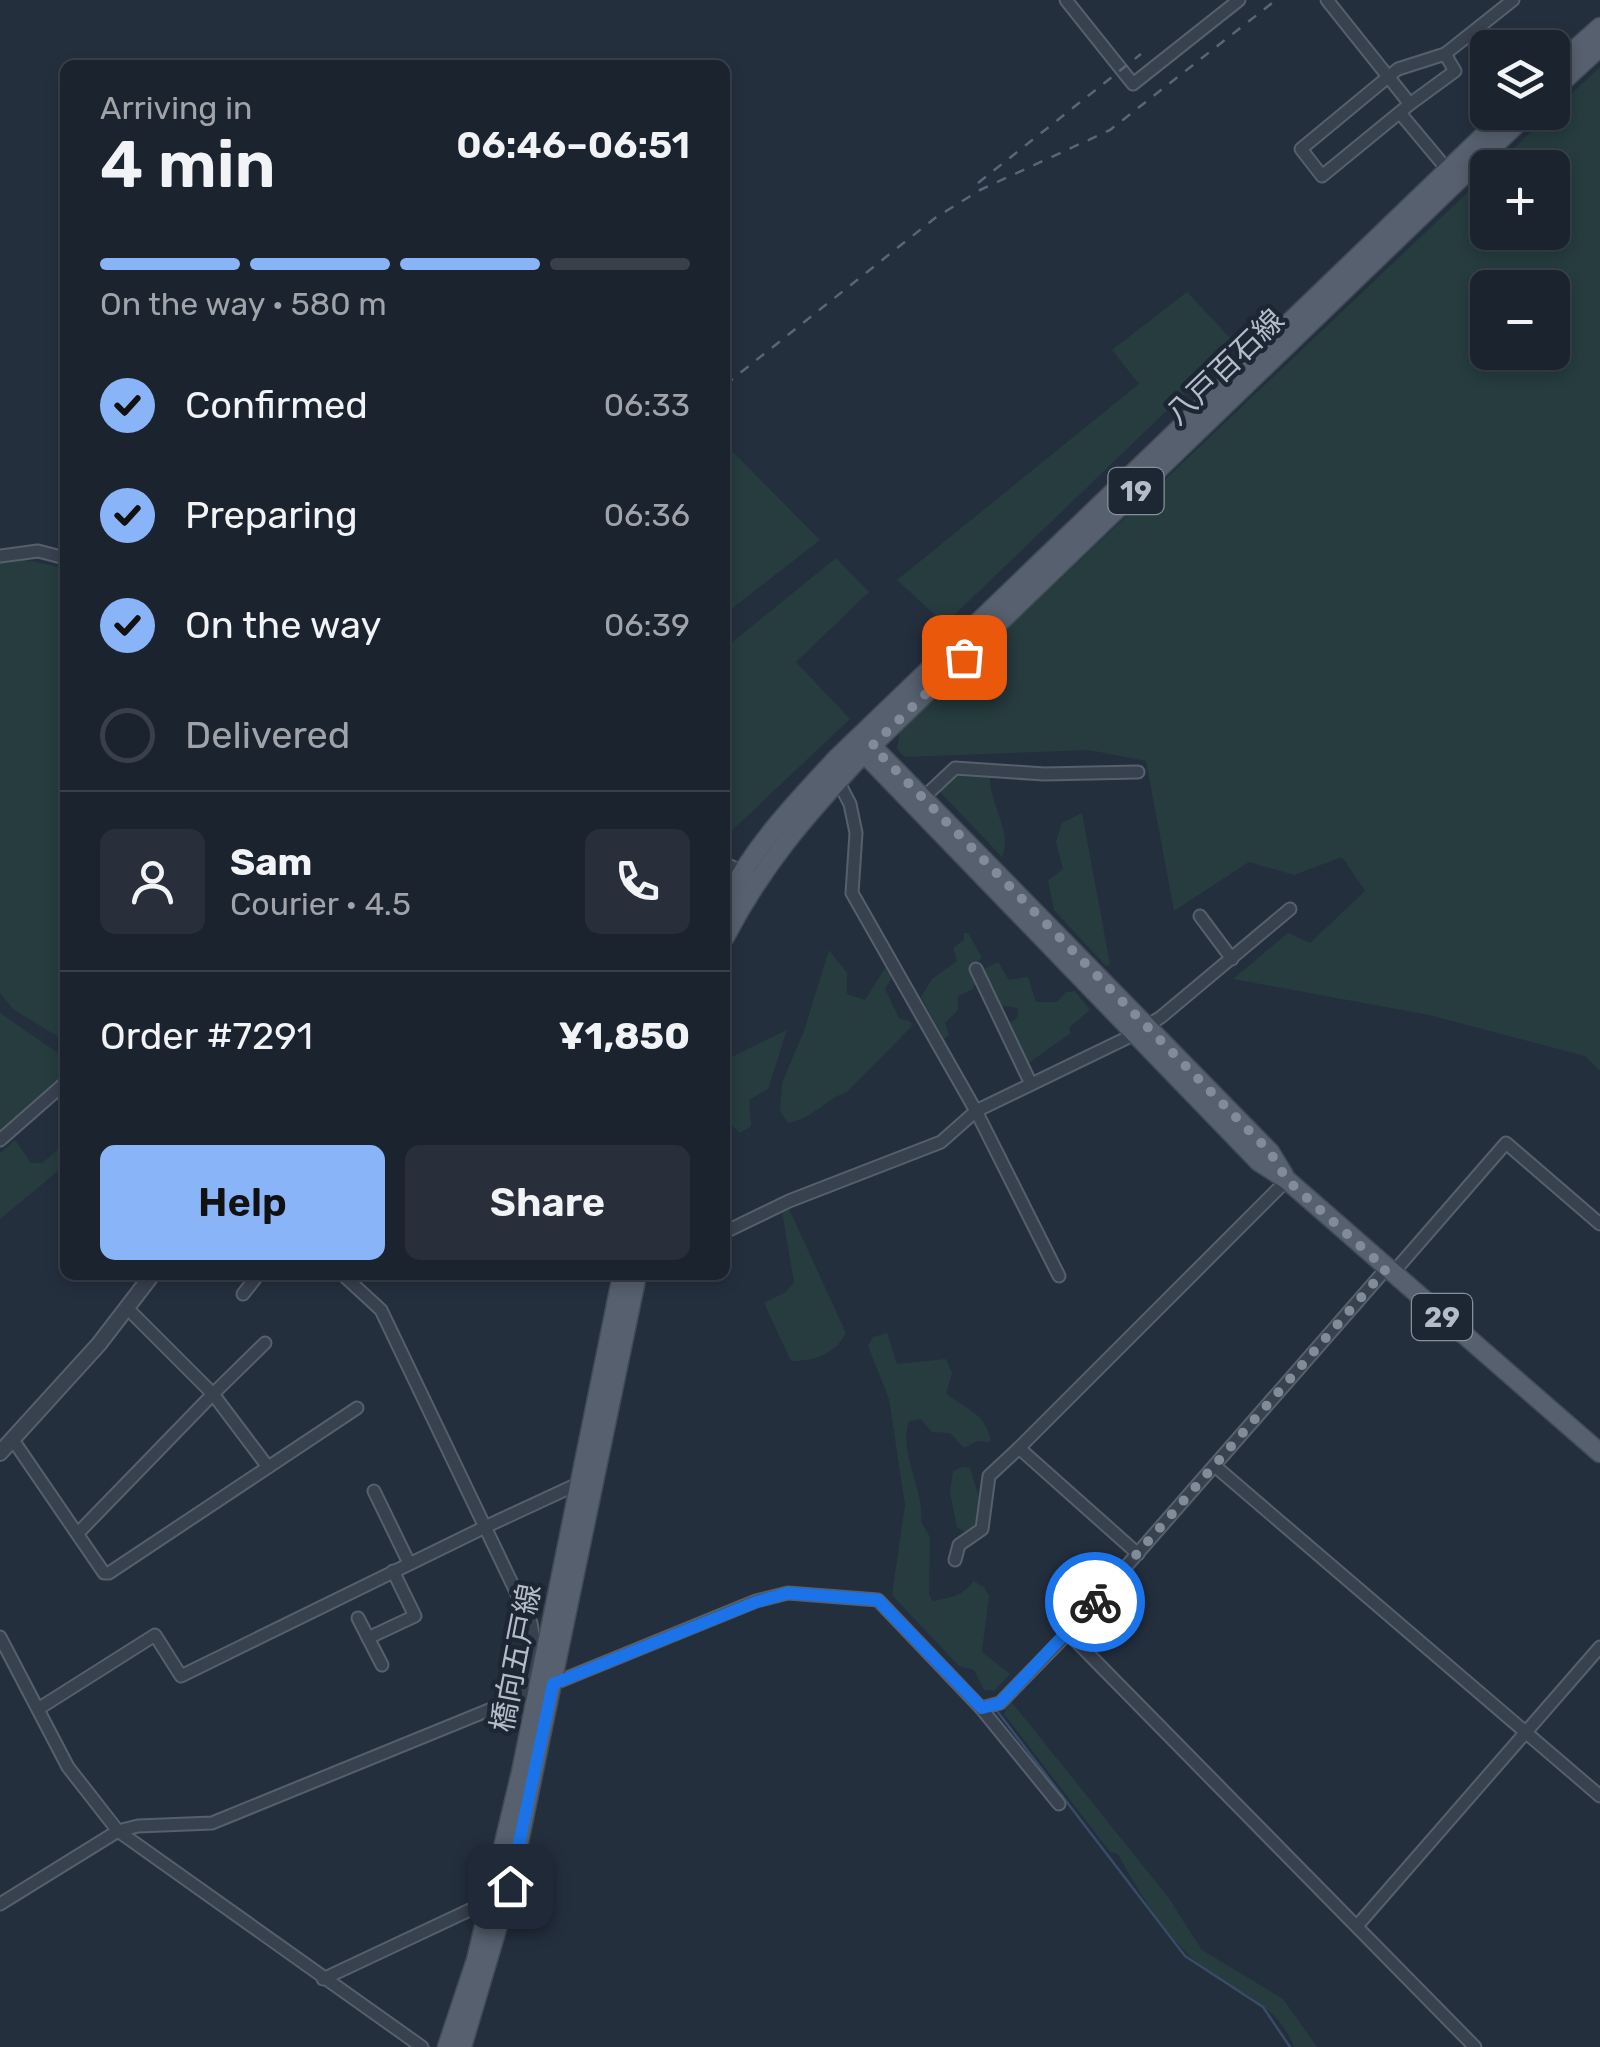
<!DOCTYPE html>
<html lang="en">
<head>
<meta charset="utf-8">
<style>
	body { margin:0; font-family:Rubik,"Noto Sans JP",sans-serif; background:#282f3a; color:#f1f3f6; height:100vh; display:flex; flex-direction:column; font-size:38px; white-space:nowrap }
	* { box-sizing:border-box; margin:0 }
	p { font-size:32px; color:#a0a4aa }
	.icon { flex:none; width:55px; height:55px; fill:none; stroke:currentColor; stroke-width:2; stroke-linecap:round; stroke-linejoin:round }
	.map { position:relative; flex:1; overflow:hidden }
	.panel { position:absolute; left:60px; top:60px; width:670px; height:1220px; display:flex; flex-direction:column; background:#1b232e; border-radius:15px; box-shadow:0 5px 15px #0003,0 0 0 2px #39404a }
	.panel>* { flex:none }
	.controls { position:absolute; left:1470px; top:30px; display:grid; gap:20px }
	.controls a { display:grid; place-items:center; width:100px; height:100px; border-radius:15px; background:#1b232e; box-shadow:0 5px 15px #0003,0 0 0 2px #39404a; font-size:50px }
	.pin { position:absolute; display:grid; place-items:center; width:85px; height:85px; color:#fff; margin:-42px; border-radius:20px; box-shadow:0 5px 15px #0006 }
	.courier { position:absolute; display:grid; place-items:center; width:100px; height:100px; margin:-50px; border:8px solid #1a73e8; border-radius:50%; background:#fff; color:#222; box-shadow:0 2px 12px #0007 }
	.head em { font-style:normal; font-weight:600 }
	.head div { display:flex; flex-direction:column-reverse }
	.head { display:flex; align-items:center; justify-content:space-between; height:170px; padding:0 40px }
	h1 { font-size:65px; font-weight:600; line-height:75px }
	.bar { display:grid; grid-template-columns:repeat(4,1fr); gap:15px 10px; align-content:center; height:120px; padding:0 40px }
	.bar i { height:12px; border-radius:8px; background:#39404a }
	.bar .selected { background:#8ab4f8 }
	.bar p { grid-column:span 4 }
	.line { display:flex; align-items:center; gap:25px; padding:0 40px; border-top:2px solid #39404a }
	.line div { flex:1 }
	.round { display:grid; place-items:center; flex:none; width:105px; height:105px; border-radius:15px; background:#282f3a }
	ol { padding:0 40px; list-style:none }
	li { display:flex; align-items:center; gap:30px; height:110px }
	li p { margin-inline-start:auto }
	li .icon { padding:10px; border-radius:50%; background:#8ab4f8; color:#111; stroke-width:4 }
	li:last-child { color:#a0a4aa }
	li i { width:55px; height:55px; border:5px solid #39404a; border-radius:50% }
	.primary-button { display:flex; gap:20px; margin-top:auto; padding:20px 40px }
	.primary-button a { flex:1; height:115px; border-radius:15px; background:#8ab4f8; color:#111; font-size:40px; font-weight:600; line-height:115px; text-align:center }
	.primary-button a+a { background:#282f3a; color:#f1f3f6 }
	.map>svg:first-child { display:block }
</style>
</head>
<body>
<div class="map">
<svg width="1600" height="2047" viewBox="0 0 1600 2047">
	<rect width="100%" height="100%" fill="#242f3e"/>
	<g fill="#263c3f" fill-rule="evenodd">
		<path d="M1600 67V1071L1585 1056 1429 1015 1233 979 1288 933 1310 943 1365 891 1342 857 1294 875 1249 862 1174 911 1146 761 1089 750 905 757 897 749 900 731 1487 174 1488 232H1552V168L1494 167ZM1488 288H1552V352H1488Z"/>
		<polygon points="1187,292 1236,344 945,624 897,580 1139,384 1112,350"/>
		<polygon points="725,444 820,540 725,614"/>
		<polygon points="836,558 869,592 796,662 850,719 725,837 725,648"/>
		<polygon points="20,559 65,568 65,1041 13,1009 0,993 0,563"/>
		<path d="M956 771 990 777C989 803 1013 832 1002 857L939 791Z"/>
		<polygon points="1082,813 1110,964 1106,966 1054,910 1048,881 1063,869 1056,842 1062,823"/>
		<polygon points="964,933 968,933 982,958 972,966 977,977 973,989 958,996 958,1010 945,1023 949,1035 944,1039 921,997 932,979 957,961 953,948 964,940"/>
		<path d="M829 950 847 973V994L865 1000 887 965 893 976 885 989 899 1018 911 1022 912 1026 847 1092C825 1099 813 1119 788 1123L780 1111 782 1083 804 1031Z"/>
		<polygon points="998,962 1009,980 1028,977 1036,1002 1057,1002 1066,992 1075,991 1090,1010 1069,1028 1071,1033 1027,1064 1009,1023 1017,1018 1018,1008 1001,1006 984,969"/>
		<polygon points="0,1013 65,1058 65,1074 0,1130"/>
		<polygon points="787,1030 768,1089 749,1100 751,1126 740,1133 725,1119 725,1060"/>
		<polygon points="15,1140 31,1163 42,1163 65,1144 65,1165 0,1219 0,1153"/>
		<path d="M789 1209 846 1333C834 1355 814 1361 791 1361L764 1303 786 1292 794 1282 782 1211Z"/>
		<path d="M887 1333 897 1364 946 1359 952 1373 946 1393C965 1410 986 1412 991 1442L977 1441 964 1448 950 1433 932 1432 921 1419 909 1421C898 1453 925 1490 921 1522L930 1537 929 1595 933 1601C949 1598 964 1596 973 1581L984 1587 989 1596 982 1652 1010 1674 994 1691 984 1690 974 1670 959 1666 892 1595 905 1505 889 1399 868 1346 873 1337Z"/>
		<polygon points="963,1467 970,1468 982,1508 976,1529 968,1534 957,1527 950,1493 953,1471"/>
		<path d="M1010 1700 1168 1897 1202 1950 1283 1999 1317 2047H1294C1275 1996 1219 1988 1185 1951 1158 1923 1136 1888 1118 1854L1110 1852 1004 1714Z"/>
	</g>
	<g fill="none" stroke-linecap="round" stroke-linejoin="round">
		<polyline stroke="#394c67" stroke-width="2.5" points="997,1711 1185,1956 1263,2007 1290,2047"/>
		<defs>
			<g id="minor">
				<polyline points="1066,0 1133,84 1239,0"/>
				<polyline points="1327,0 1410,104 1455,71 1445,54 1398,69 1388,77 1301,149 1322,176 1410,104"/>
				<polyline points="1445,54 1513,0"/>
				<polyline points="1400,113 1451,174"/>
				<polyline points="0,556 38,551 65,558"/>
				<polyline points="838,781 850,804 856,833 852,893 976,1111 1059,1276"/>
				<polyline points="923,798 955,768 1044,774 1138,772"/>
				<polyline points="1200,916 1232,959"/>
				<polyline points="976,969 1031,1084"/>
				<polyline points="0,1140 65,1083"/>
				<polyline points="725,1232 789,1201 941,1142 976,1111 1135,1034 1161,1017 1290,909"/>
				<polyline points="1386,1269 1068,1633 1475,2047"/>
				<polyline points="1392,1274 1506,1143 1600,1224"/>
				<polyline points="243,1294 258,1275"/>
				<polyline points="127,1308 213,1394 265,1343"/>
				<polyline points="13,1440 104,1573 109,1573 357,1408"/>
				<polyline points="1216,1467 1600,1796"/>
				<polyline points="374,1491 409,1563"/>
				<polyline points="79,1532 213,1394 268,1467"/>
				<polyline points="1138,1554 1019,1448 1287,1180"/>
				<polyline points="955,1560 959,1545 982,1529 989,1476 1019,1448"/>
				<polyline points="358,1618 382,1665"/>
				<polyline points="0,1637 68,1767 118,1831 138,1826 212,1823 756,1601 788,1593 878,1600 981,1708 1000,1703 1068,1633"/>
				<polyline points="368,1638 415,1616 393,1571"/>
				<polyline points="520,1697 533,1635 531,1623 485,1527 584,1481"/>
				<polyline points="981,1708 1059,1804"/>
				<polyline points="38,1709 155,1635 181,1676 485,1527 381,1310 343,1275"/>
				<polyline points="0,1904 118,1831 422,2047"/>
				<polyline points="1357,1926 1600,1647"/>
				<polyline points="323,1979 491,1900"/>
			</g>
			<g id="tertiary">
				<polyline points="725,865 751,878"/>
				<polyline points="0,1453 99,1344 152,1275"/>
			</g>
			<g id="primary">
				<polyline points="1552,70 1600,27"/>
				<polyline points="1552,91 1600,47"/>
				<polyline points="864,743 872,746 1270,1152 1284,1175"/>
				<polyline points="859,748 1259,1162 1287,1180 1600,1453"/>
				<path d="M725 903C753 847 795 803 837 758L1508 112"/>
				<path d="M725 937C763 864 806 815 862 755L1529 112"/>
				<polyline points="447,2047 476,1960 521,1772 622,1275"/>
				<polyline points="462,2047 510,1885 637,1275"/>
			</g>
		</defs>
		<use href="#minor" stroke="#565f6c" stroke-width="15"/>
		<use href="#tertiary" stroke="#565f6c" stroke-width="18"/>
		<use href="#primary" stroke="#414a57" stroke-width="21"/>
		<use href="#minor" stroke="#38414e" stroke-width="11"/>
		<use href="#tertiary" stroke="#38414e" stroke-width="14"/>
		<use href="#primary" stroke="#56606e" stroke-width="18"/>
		<g stroke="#5a6575" stroke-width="2.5" stroke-dasharray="10 10" stroke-linecap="butt">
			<polyline points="978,183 1141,54"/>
			<polyline points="725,385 935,218 980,190 1110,130 1276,0"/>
		</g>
	</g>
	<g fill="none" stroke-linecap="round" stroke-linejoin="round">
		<polyline stroke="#828b98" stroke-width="10" stroke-dasharray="0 18" points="964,657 872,746 1270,1152 1287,1180 1386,1269 1095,1602"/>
		<polyline stroke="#1a73e8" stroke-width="12" points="510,1886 553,1684 756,1602 788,1593 878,1600 982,1708 1000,1703 1095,1602"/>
	</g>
	<g text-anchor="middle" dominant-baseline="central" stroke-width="9" stroke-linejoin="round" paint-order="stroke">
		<g fill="#1d2633" stroke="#878f9c" stroke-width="2.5">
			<rect x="1108.5" y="468" width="55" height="46" rx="8"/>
			<rect x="1412" y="1294" width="60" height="46" rx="8"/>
		</g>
		<g font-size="28" font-weight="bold" fill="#b4bcc9">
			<text x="1136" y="491">19</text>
			<text x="1442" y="1317">29</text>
		</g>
		<g font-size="30" fill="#b4bcc9" stroke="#1d2633">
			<text transform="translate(1225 367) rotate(-44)">八戸百石線</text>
			<text transform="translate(516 1658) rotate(-79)">橋向五戸線</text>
		</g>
	</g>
</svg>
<div class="controls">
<a><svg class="icon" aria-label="layers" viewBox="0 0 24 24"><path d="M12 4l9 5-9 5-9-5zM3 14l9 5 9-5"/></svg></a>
<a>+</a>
<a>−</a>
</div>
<div class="pin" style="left:964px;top:657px;background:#ea580c"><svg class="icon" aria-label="bag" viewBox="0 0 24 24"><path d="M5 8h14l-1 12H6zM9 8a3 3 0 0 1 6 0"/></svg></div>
<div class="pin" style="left:510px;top:1886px;background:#1f2937"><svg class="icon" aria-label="home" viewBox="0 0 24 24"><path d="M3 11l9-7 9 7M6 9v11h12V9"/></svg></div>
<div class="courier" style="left:1095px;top:1602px"><svg class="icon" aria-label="bike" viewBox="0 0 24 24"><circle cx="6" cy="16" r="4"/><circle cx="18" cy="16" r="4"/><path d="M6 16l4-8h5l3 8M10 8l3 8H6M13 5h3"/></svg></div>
<section class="panel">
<div class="head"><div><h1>4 min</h1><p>Arriving in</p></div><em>06:46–06:51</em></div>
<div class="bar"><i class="selected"></i><i class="selected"></i><i class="selected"></i><i></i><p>On the way · 580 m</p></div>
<ol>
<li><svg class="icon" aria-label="check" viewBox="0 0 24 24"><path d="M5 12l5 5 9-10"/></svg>Confirmed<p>06:33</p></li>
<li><svg class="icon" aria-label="check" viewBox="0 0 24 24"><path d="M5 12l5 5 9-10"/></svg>Preparing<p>06:36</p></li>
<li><svg class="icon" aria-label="check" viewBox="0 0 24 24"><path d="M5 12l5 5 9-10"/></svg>On the way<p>06:39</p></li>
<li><i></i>Delivered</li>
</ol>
<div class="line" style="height:180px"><a class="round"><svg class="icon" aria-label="person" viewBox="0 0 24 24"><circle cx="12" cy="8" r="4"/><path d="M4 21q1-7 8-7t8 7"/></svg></a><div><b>Sam</b><p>Courier · 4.5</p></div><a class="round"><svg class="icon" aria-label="phone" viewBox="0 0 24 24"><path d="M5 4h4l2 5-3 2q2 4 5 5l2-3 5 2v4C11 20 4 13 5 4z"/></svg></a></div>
<div class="line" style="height:130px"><div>Order #7291</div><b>¥1,850</b></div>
<div class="primary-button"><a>Help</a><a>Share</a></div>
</section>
</div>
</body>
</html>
